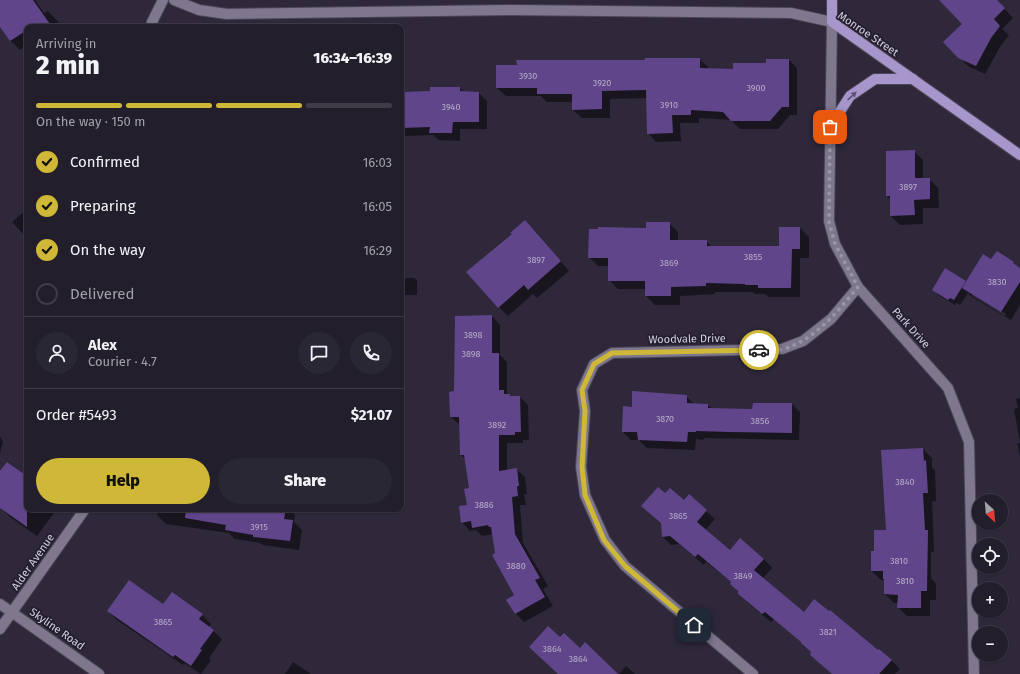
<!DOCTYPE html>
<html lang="en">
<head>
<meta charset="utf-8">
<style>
	body { margin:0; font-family:"Fira Sans",sans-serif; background:#2a2734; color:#f1f3f6; height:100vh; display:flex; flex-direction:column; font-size:15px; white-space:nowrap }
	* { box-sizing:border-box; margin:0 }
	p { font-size:13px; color:#a2a2a9 }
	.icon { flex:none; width:22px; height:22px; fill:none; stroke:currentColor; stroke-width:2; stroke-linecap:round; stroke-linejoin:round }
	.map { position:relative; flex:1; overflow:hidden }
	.panel { position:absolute; left:24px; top:24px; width:380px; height:488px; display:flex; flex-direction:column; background:#221e2c; border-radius:8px; box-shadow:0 1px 3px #0004,0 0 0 1px #3f3c48 }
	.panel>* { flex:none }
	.needle { width:26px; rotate:154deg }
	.fabs { position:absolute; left:972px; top:494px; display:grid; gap:8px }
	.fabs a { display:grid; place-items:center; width:36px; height:36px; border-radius:50%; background:#221e2c; box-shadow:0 1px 3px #0004,0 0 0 1px #3f3c48; font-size:20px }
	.pin { position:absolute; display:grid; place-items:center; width:34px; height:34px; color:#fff; margin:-17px; border-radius:8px; box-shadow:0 2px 6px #0006 }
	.courier { position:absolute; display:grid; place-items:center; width:40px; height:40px; margin:-20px; border:3px solid #cfb837; border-radius:50%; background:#fff; color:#222; box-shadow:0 1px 5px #0007 }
	.overview em { font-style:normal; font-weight:800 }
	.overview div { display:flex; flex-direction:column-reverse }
	.overview { display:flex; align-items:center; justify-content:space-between; height:68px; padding:0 12px }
	h1 { font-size:26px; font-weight:800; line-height:30px }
	.bar { display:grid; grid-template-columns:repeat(4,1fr); gap:6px 4px; align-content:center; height:48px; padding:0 12px }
	.bar i { height:5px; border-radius:3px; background:#3f3c48 }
	.bar .on { background:#cfb837 }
	.bar p { grid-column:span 4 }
	.line { display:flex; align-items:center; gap:10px; padding:0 12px; border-top:1px solid #3f3c48 }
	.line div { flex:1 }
	.round { display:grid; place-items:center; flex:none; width:42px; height:42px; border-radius:21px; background:#2a2734 }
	ol { padding:0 12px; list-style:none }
	li { display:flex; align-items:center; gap:12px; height:44px }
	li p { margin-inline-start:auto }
	li .icon { padding:4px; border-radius:50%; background:#cfb837; color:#111; stroke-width:4 }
	li:last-child { color:#a2a2a9 }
	li i { width:22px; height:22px; border:2px solid #3f3c48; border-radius:50% }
	.action { display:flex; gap:8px; margin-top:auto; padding:8px 12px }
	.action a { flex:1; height:46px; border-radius:24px; background:#cfb837; color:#111; font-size:16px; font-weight:800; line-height:46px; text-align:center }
	.action a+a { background:#2a2734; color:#f1f3f6 }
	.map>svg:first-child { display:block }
</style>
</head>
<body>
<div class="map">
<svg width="1020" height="674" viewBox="0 0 1020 674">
	<rect width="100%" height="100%" fill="#2e283a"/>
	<g fill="#0007" fill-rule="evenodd">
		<polygon points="0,0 35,0 44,13 48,11 63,27 27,27 27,45 20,50 11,41 1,26"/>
		<polygon points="945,0 996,0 1013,18 1002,29 1009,35 1000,47 985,74 968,66 944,42 964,24"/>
		<polygon points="699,59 708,67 708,70 734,70 789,60 797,68 797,115 790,115 778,129 740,129 731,120 699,118 699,123 680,123 681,141 656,142 648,133 647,98 610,99 610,118 582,118 573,110 573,102 547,102 541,96 506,96 497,88 646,61"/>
		<polygon points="460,88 464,92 479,93 487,101 487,129 460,129 460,141 439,140 433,135 401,136 401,93 431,92"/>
		<polygon points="914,151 923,160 923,179 929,179 938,188 939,208 923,208 923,224 900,225 891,216 891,200 887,196"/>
		<polygon points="27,209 27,238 12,222"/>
		<polygon points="669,223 678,232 678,241 706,241 712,247 780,247 800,228 809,237 809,258 800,258 800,297 768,297 765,294 755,294 753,292 715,292 715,294 680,296 680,305 655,305 646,296 646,289 618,289 609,280 609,266 598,266 589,257 647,229"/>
		<polygon points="534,230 569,271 537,298 533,294 508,316 499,307"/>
		<path d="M992 261 1013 263 1020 269V305L1011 320 972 297 968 293 960 305 956 303 955 305 940 296 934 290 965 281 967 283ZM972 293 1006 314 1005 316 972 296Z"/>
		<polygon points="401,278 414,278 417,280 417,295 401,295"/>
		<polygon points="492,316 500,325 500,355 507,362 507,395 510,395 512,397 520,397 528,405 529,440 523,440 523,443 507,443 507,470 516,469 525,477 527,494 524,494 526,505 520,505 523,543 548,586 543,589 553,606 524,622 516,614 508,600 516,596 496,554 493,534 482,536 476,530 470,531 462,522 468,506 470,489 466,460 461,455 460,425 451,417 455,392"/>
		<polygon points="686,396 694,404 708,405 712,409 753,410 792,404 800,412 799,440 704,438 703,440 696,439 695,450 647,448 639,440 631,440 623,432 632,408"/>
		<polygon points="1020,398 1020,456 1017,443 1020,443 1014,409 1018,408 1016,399"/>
		<polygon points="0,436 3,442 0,453"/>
		<polygon points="923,449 932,458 932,468 935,470 936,501 932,502 934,552 931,552 931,578 936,584 936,600 930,600 930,616 907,616 898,607 898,603 894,603 885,594 885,580 881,580 872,571 875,552 887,531"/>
		<polygon points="8,462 27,476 27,509 57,509 37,536 10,517 0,507 0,473"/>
		<polygon points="665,494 684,502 689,496 715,519 705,530 730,552 764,559 772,568 763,578 804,613 878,651 891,660 900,669 895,674 832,674 811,655 812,653 802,643 774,619 771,622 747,602 739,593 740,592 732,583 706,562 704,565 679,544 671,545 663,537"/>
		<polygon points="158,509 288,509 295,515 294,522 302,530 299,550 263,545 260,543 235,539 229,533 166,524 157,515"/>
		<polygon points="172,594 202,615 211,624 209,627 222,639 209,658 211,660 201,674 184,663 183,665 117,620 108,611 164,606"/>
		<polygon points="293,662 311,674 285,674"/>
		<polygon points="626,666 635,674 619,674"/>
	</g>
	<g fill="#60458b">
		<polygon points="0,0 33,0 52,27 27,27 27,30 10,41 0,27"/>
		<polygon points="939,0 997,0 1005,8 994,19 1000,26 991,38 976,66 958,58 943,42 962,24"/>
		<polygon points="645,58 700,58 700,68 733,69 733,63 766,63 766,59 789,59 789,107 782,107 770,121 731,121 723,112 691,110 691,115 672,115 673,133 647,134 646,90 602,91 602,109 572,110 572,94 537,94 537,88 496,88 496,65 517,65 516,60 645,60"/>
		<polygon points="430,87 460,87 460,91 479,92 479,122 453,122 452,133 429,133 430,127 401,128 401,92 430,91"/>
		<polygon points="915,150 915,178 930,178 930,199 914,200 915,215 890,216 890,196 886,196 886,151"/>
		<polygon points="525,220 561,261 528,290 524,285 498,308 466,272 512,234 510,233"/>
		<polygon points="646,222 670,222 670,240 707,240 707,246 779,246 779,227 800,227 800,249 792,249 791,288 758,288 758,285 745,285 745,284 706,283 706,286 671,287 671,296 645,296 645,281 608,281 608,258 588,258 589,229 598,229 598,227 646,228"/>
		<polygon points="997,251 1014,262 1013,263 1020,268 1020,282 1001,312 962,288 983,254 991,259"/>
		<polygon points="945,268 966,281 954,300 950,298 948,300 932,290"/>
		<polygon points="492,315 492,353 499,353 499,390 504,390 504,394 510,394 510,396 520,396 521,432 515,432 515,435 499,435 499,471 517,468 519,486 517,486 518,496 512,497 515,534 540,578 535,580 545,597 515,614 506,600 514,595 492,555 495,553 491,527 489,527 488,525 472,528 471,521 461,523 459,506 467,505 464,489 469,488 464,455 460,455 459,417 450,417 449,392 454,391 455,316"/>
		<polygon points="632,391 687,395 687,403 708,404 708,408 752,409 753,403 792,403 792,433 729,432 696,431 696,432 688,432 687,442 638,440 637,432 622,432 623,406 632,407"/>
		<polygon points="923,448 924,461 926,460 928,493 923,493 925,530 928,530 927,591 921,591 921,608 897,608 898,595 884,594 884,579 883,579 883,571 871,571 871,551 874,551 874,530 886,530 881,450"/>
		<polygon points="7,462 27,476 27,527 0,508 0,471"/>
		<polygon points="658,487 665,493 670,488 684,500 689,494 707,510 697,522 730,550 740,538 764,559 754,570 804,612 814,599 829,611 830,610 878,650 879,649 892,660 879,674 832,674 810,655 811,652 801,643 801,642 765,612 762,614 737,593 739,592 730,584 731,582 698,554 695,557 670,536 662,537 661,523 641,506"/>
		<polygon points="186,509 286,509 284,519 293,520 290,541 253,537 253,535 225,530 226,525 185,518"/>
		<polygon points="129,580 163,604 172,592 203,614 199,619 214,630 200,649 202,650 191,666 175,655 173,657 107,611"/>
		<polygon points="548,626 560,637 564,633 580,648 585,642 618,674 558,674 529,647"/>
	</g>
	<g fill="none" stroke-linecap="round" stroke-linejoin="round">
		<defs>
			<g id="minor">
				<polyline points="174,0 199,10 227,14 510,10 791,13 832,22 829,221 835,244 858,287 948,388 969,442 974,674"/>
				<polyline points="151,27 152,22 163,0"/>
				<polyline points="0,604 99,674"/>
				<polyline points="0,629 85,509"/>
				<polyline points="753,674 625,566 605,540 585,495 581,467 585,411 582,390 594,364 612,353 782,349 803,341 831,319 858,287"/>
			</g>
			<g id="major">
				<polyline points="832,0 832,22 1020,155"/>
				<polyline points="830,127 850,96 875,79 913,79"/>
			</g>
		</defs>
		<use href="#minor" stroke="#4b4656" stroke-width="12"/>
		<use href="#major" stroke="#4b4656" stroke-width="12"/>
		<use href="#minor" stroke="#7e778d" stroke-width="10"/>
		<use href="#major" stroke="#a796cb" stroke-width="10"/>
	</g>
	<defs><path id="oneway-solid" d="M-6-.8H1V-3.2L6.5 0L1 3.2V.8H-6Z"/></defs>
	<use fill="#5f5476" href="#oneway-solid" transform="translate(852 96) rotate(-43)"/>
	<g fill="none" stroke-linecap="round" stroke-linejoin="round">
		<path stroke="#9a96a4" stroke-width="4" stroke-dasharray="0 7.2" d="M759 350C767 350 776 351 784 349 816 339 837 312 858 287L835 244 829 222 830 127"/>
		<polyline stroke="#cfb837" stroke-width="5" points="694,625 625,566 604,540 585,495 582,467 585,411 582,390 594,364 612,353 759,350"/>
	</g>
	<g text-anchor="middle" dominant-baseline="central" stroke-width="3.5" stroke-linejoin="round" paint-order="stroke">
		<g font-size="9" fill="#b7aec8">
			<text x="528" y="76">3930</text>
			<text x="602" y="83">3920</text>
			<text x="756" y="88">3900</text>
			<text x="669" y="105">3910</text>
			<text x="451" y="107">3940</text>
			<text x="908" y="187">3897</text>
			<text x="753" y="257">3855</text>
			<text x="536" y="260">3897</text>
			<text x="669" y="263">3869</text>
			<text x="997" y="282">3830</text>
			<text x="473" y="335">3898</text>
			<text x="471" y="354">3898</text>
			<text x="665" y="419">3870</text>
			<text x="760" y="421">3856</text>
			<text x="497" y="425">3892</text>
			<text x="905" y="482">3840</text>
			<text x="484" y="505">3886</text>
			<text x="678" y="516">3865</text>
			<text x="259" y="527">3915</text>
			<text x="899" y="561">3810</text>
			<text x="516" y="566">3880</text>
			<text x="743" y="576">3849</text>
			<text x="905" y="581">3810</text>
			<text x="163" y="622">3865</text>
			<text x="828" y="632">3821</text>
			<text x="552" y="649">3864</text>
			<text x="578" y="659">3864</text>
		</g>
		<g font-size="11" fill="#d4d1dd" stroke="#241e30">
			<text transform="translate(868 34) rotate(34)">Monroe Street</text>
			<text transform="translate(911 328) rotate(48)">Park Drive</text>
			<text transform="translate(687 339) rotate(-1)">Woodvale Drive</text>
			<text transform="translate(33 562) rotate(-55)">Alder Avenue</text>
			<text transform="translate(57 629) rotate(35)">Skyline Road</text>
		</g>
	</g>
</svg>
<div class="fabs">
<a><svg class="needle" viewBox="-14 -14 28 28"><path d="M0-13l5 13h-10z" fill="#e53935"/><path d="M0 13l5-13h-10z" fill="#a2a2a9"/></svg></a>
<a><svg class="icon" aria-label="locate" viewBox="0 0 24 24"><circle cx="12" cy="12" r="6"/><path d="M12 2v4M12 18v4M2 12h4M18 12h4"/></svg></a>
<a>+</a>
<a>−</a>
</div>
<div class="pin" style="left:830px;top:127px;background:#ea580c"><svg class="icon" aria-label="bag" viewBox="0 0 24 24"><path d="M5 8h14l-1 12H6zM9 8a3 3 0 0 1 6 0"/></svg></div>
<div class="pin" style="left:694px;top:625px;background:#1f2937"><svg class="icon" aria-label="home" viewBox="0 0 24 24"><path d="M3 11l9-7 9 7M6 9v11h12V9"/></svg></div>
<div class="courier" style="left:759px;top:350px"><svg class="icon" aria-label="car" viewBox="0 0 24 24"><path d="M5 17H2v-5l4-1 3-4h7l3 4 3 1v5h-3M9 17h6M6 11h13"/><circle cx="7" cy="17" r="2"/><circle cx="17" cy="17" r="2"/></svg></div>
<section class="panel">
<div class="overview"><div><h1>2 min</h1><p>Arriving in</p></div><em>16:34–16:39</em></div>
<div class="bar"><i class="on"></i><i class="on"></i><i class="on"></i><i></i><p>On the way · 150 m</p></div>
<ol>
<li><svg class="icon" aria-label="check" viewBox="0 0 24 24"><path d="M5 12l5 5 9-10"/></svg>Confirmed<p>16:03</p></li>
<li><svg class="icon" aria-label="check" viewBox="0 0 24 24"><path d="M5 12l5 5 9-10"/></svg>Preparing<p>16:05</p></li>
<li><svg class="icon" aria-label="check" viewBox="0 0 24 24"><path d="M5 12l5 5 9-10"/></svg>On the way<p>16:29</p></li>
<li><i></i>Delivered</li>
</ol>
<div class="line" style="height:72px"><a class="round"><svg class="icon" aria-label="person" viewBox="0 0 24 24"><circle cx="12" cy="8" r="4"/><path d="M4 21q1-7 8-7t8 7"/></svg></a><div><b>Alex</b><p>Courier · 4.7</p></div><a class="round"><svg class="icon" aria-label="chat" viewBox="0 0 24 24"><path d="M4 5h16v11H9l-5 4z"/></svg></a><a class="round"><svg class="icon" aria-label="phone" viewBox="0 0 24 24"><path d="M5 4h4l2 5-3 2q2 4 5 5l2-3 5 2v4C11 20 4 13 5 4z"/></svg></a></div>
<div class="line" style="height:52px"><div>Order #5493</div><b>$21.07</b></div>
<div class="action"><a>Help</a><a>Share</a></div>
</section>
</div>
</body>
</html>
